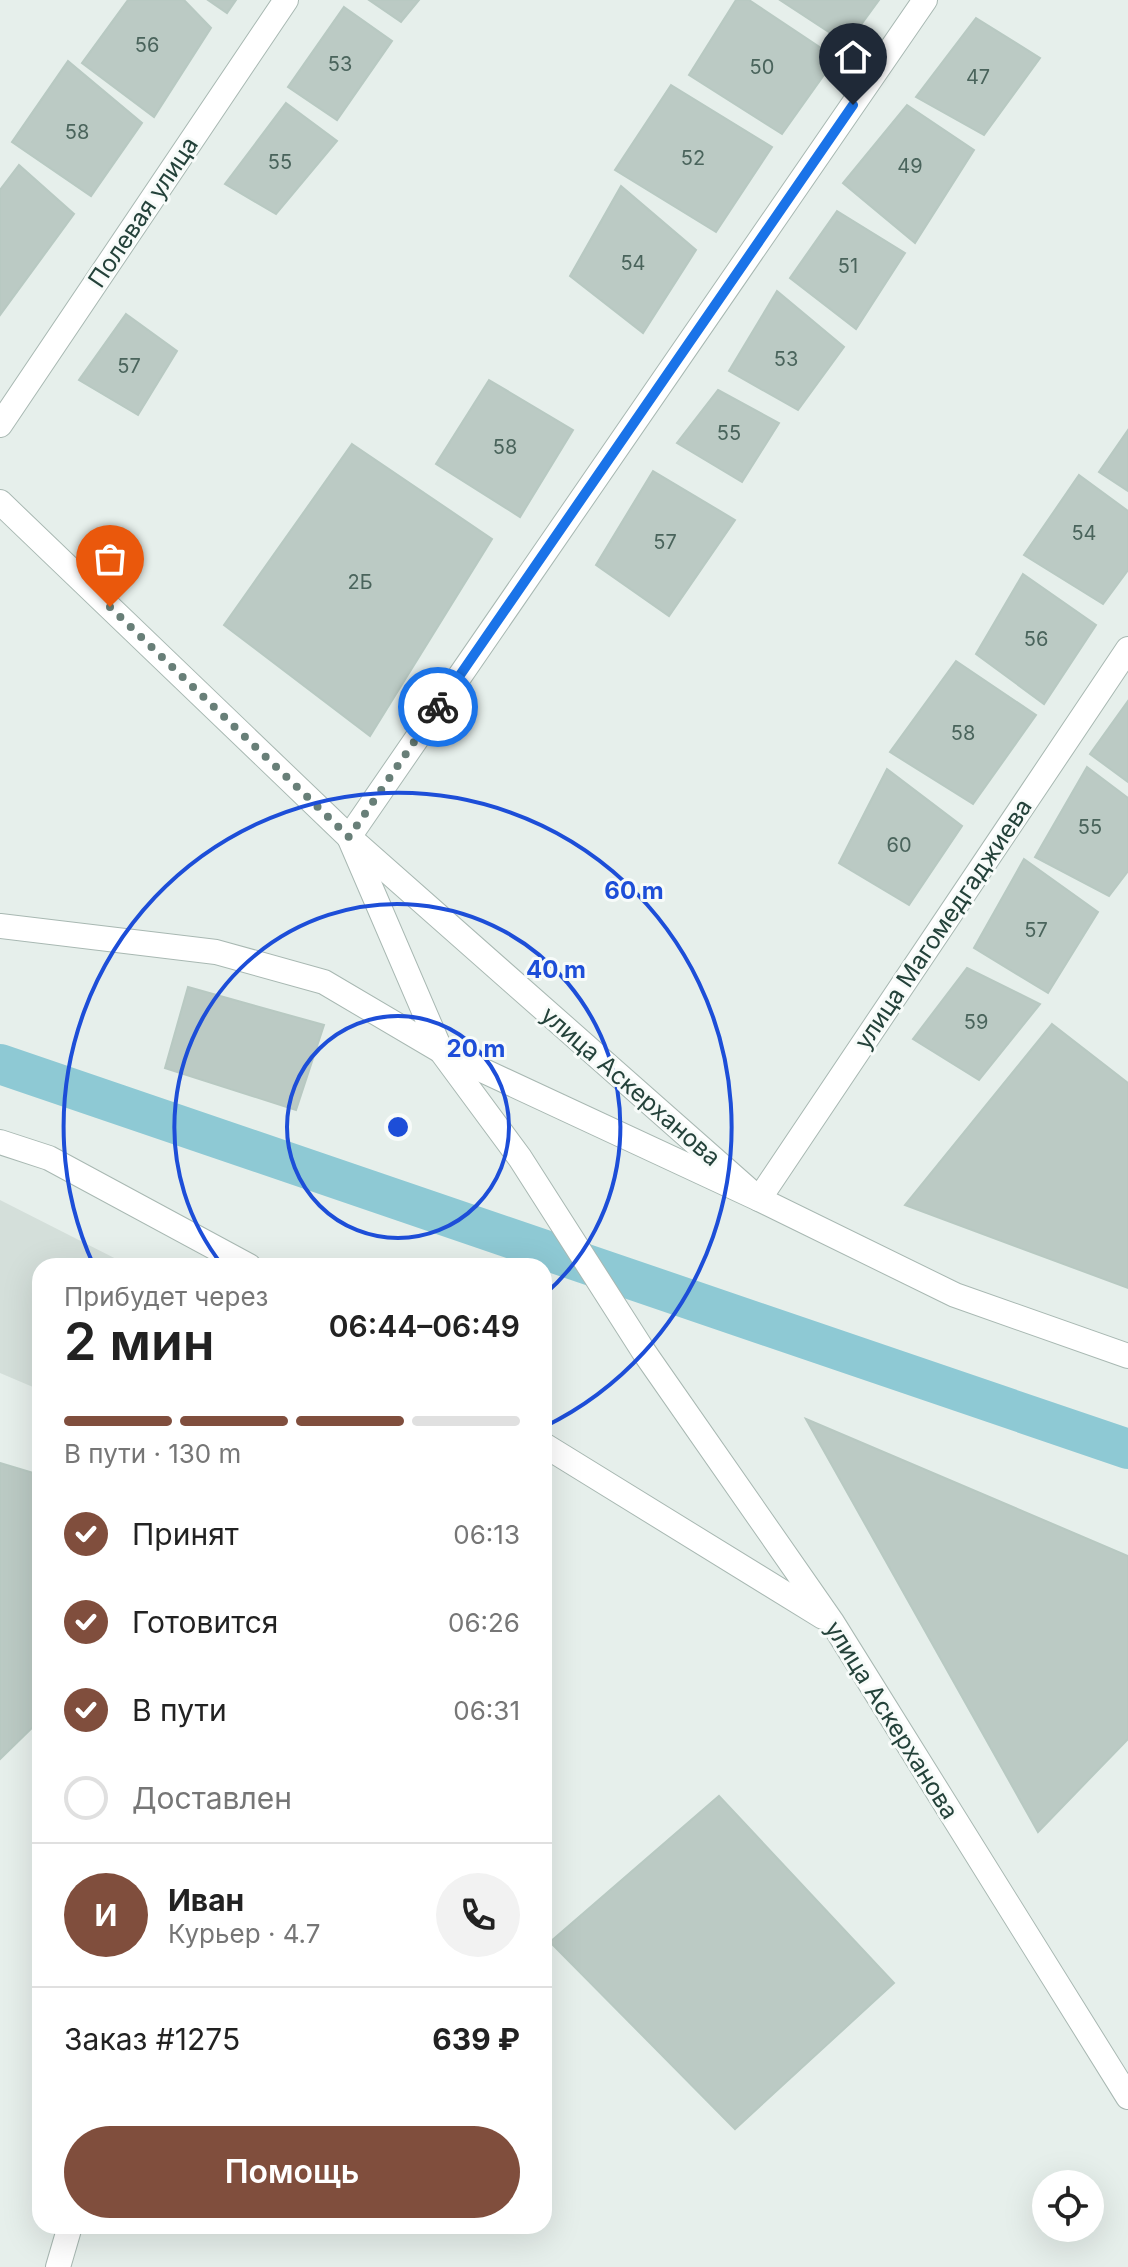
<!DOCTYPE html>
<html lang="ru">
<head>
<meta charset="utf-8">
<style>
	body { margin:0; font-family:Inter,sans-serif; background:#f2f2f2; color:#222; height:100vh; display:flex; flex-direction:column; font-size:30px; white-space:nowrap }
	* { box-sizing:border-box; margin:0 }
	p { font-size:26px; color:#767676 }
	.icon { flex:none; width:44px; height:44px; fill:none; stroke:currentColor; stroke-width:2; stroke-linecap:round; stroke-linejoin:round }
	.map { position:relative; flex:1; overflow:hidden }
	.details { position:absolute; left:32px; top:1258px; width:520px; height:976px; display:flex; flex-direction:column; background:#fff; border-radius:24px; box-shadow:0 8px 32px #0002 }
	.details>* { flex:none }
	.tools { position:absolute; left:1032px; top:2170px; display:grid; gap:16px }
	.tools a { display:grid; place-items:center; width:72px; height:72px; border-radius:50%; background:#fff; box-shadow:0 8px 32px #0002; font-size:40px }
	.pin { position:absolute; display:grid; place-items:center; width:68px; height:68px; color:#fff; margin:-82px -34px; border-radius:50% 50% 50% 0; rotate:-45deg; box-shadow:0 0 8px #0007 }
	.pin .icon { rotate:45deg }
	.courier { position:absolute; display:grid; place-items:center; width:80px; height:80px; margin:-40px; border:6px solid #1a73e8; border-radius:50%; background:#fff; color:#222; box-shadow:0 2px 10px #0007 }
	.head em { font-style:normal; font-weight:600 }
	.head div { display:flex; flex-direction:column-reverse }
	.head { display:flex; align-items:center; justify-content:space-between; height:136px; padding:0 32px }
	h1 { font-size:52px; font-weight:600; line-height:60px }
	.bar { display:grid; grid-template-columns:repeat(4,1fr); gap:12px 8px; align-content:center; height:96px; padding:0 32px }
	.bar i { height:10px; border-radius:6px; background:#e0e0e0 }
	.bar .current { background:#804e3d }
	.bar p { grid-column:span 4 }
	.line { display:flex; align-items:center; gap:20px; padding:0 32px; border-top:2px solid #e0e0e0 }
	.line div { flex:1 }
	.round { display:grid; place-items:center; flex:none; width:84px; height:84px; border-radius:42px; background:#f2f2f2 }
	ol { padding:0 32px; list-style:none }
	li { display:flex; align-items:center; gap:24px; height:88px }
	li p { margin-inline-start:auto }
	li .icon { padding:8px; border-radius:50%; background:#804e3d; color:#fff; stroke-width:4 }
	li:last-child { color:#767676 }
	li i { width:44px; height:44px; border:4px solid #e0e0e0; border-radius:50% }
	.cta { display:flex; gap:16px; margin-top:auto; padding:16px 32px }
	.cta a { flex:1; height:92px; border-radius:48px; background:#804e3d; color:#fff; font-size:32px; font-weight:600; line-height:92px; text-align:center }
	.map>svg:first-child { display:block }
</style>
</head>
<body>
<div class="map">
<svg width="1128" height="2267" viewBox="0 0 1128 2267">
	<rect width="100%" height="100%" fill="#e6efeb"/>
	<polygon fill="#d4dfda" points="0,1200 130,1266 40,1266 40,1390 0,1373"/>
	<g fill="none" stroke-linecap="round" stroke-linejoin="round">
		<polyline stroke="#8ec9d4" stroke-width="40" points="0,1064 1128,1449"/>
	</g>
	<g fill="#bbcac4" stroke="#b8c9c2" stroke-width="2">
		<polygon points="128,0 184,0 211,28 154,117 82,63"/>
		<polygon points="208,0 236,0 227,13"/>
		<polygon points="369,0 419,0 401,22"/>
		<polygon points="736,0 749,0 836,58 782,134 689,75"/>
		<polygon points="780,0 879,0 847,44"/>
		<polygon points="344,7 392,41 337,120 288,87"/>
		<polygon points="976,18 1040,58 984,135 916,97"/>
		<polygon points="68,61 142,123 91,196 12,142"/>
		<polygon points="671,85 772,147 716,232 615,170"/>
		<polygon points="286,103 337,141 276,214 225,184"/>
		<polygon points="907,105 974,150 915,243 843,183"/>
		<polygon points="19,165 74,214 0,315 0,190"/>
		<polygon points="621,186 696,250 643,333 570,276"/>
		<polygon points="837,211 905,253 856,329 790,278"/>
		<polygon points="777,291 844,347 798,410 729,371"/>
		<polygon points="126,314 177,351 138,415 79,380"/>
		<polygon points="489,380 573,430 520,517 436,464"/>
		<polygon points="718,390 779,423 742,482 677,443"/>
		<polygon points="1128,430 1128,491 1099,472"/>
		<polygon points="352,444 492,539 370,736 224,625"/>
		<polygon points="653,471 735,520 669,616 596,565"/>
		<polygon points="1079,475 1128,511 1128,570 1103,604 1024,555"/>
		<polygon points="1023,574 1096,625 1044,704 976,654"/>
		<polygon points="956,661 1036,715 973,804 890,752"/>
		<polygon points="1128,701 1128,782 1090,754"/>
		<polygon points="1087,767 1128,798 1128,871 1109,896 1035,857"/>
		<polygon points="887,769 962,826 909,905 839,863"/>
		<polygon points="1024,859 1098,912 1048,993 974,948"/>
		<polygon points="967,968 1040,1004 979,1080 913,1039"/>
		<polygon points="188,987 324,1025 296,1110 165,1068"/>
		<polygon points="1052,1024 1128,1083 1128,1288 905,1205"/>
		<polygon points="806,1419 1128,1556 1128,1739 1038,1832"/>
		<polygon points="0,1463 40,1475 40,1720 0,1759"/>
		<polygon points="719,1796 894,1983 735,2129 550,1942"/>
	</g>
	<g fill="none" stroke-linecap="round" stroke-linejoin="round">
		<defs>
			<g id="minor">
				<polyline points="925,0 349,837 441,1051 759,1199 1128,649"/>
				<polyline points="0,425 286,0"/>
				<polyline points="0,502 349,837 759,1199 955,1295 1128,1356"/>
				<polyline points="0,926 216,952 324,982 441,1051 520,1158 644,1352 832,1622 1128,2097"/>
				<polyline points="0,1142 49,1158 249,1266"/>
				<polyline points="544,1445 823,1617"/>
				<polyline points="58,2267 70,2226"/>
			</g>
		</defs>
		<use href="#minor" stroke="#a8b8b2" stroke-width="26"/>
		<use href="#minor" stroke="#fff" stroke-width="24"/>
	</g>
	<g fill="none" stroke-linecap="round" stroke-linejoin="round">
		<polyline stroke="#687f78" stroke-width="8" stroke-dasharray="0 14.4" points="110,607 349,837 438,707"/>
		<polyline stroke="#1a73e8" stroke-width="10" points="438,707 853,105"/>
	</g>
	<g fill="none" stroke="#1d4ed8" stroke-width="4">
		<circle cx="398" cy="1127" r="111"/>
		<path d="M223 1266A223 223 0 1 1 544 1295"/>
		<path d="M94 1266A334 334 0 1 1 544 1427"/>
	</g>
	<g text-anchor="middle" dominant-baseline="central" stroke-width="6" stroke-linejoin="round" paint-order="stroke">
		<g font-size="20" fill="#4a645c">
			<text x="147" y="45">56</text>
			<text x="340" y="64">53</text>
			<text x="762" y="67">50</text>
			<text x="978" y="77">47</text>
			<text x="77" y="132">58</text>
			<text x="693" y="158">52</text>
			<text x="280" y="162">55</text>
			<text x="910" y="166">49</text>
			<text x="633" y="263">54</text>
			<text x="848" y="266">51</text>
			<text x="786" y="359">53</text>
			<text x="129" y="366">57</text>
			<text x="729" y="433">55</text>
			<text x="505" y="447">58</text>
			<text x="1084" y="533">54</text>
			<text x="665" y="542">57</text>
			<text x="360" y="582">2Б</text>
			<text x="1036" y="639">56</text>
			<text x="963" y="733">58</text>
			<text x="1090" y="827">55</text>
			<text x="899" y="845">60</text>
			<text x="1036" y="930">57</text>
			<text x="976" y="1022">59</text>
		</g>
		<g font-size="24" fill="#24423a" stroke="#f7fbf9">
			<text transform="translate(143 212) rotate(-56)">Полевая улица</text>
			<text transform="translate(943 924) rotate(-56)">улица Магомедгаджиева</text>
			<text transform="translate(631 1086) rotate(41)">улица Аскерханова</text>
			<text transform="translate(892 1720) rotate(58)">улица Аскерханова</text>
		</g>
	</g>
	<circle cx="398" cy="1127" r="12" fill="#1d4ed8" stroke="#f7fbf9" stroke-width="4"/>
	<g font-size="24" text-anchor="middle" font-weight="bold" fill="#1d4ed8" stroke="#f7fbf9" stroke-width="6" stroke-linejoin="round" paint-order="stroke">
		<text x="634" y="899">60 m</text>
		<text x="556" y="978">40 m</text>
		<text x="476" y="1057">20 m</text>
	</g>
</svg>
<div class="tools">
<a><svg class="icon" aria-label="locate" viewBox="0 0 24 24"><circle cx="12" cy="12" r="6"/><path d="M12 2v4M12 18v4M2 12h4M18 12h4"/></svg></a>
</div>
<div class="pin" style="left:110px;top:607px;background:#ea580c"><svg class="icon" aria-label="bag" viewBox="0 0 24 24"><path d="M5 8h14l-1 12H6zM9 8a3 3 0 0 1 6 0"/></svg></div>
<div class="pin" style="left:853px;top:105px;background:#1f2937"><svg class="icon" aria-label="home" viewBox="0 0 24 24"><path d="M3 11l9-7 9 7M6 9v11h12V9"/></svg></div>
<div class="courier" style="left:438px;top:707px"><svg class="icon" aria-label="bike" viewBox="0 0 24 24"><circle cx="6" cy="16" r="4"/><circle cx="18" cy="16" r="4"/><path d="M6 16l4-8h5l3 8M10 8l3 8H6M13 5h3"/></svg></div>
<section class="details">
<div class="head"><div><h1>2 мин</h1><p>Прибудет через</p></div><em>06:44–06:49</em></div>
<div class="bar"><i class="current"></i><i class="current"></i><i class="current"></i><i></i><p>В пути · 130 m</p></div>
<ol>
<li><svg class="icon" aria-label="check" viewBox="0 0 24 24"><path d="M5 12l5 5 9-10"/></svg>Принят<p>06:13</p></li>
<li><svg class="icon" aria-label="check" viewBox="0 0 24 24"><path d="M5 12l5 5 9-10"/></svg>Готовится<p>06:26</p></li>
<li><svg class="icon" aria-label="check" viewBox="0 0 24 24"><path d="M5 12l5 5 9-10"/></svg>В пути<p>06:31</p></li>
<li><i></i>Доставлен</li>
</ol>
<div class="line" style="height:144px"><b class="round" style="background:#804e3d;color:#fff">И</b><div><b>Иван</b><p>Курьер · 4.7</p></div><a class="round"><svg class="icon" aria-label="phone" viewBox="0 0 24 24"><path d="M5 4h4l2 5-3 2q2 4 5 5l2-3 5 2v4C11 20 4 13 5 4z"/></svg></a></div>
<div class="line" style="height:104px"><div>Заказ #1275</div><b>639 ₽</b></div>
<div class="cta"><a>Помощь</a></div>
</section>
</div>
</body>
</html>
